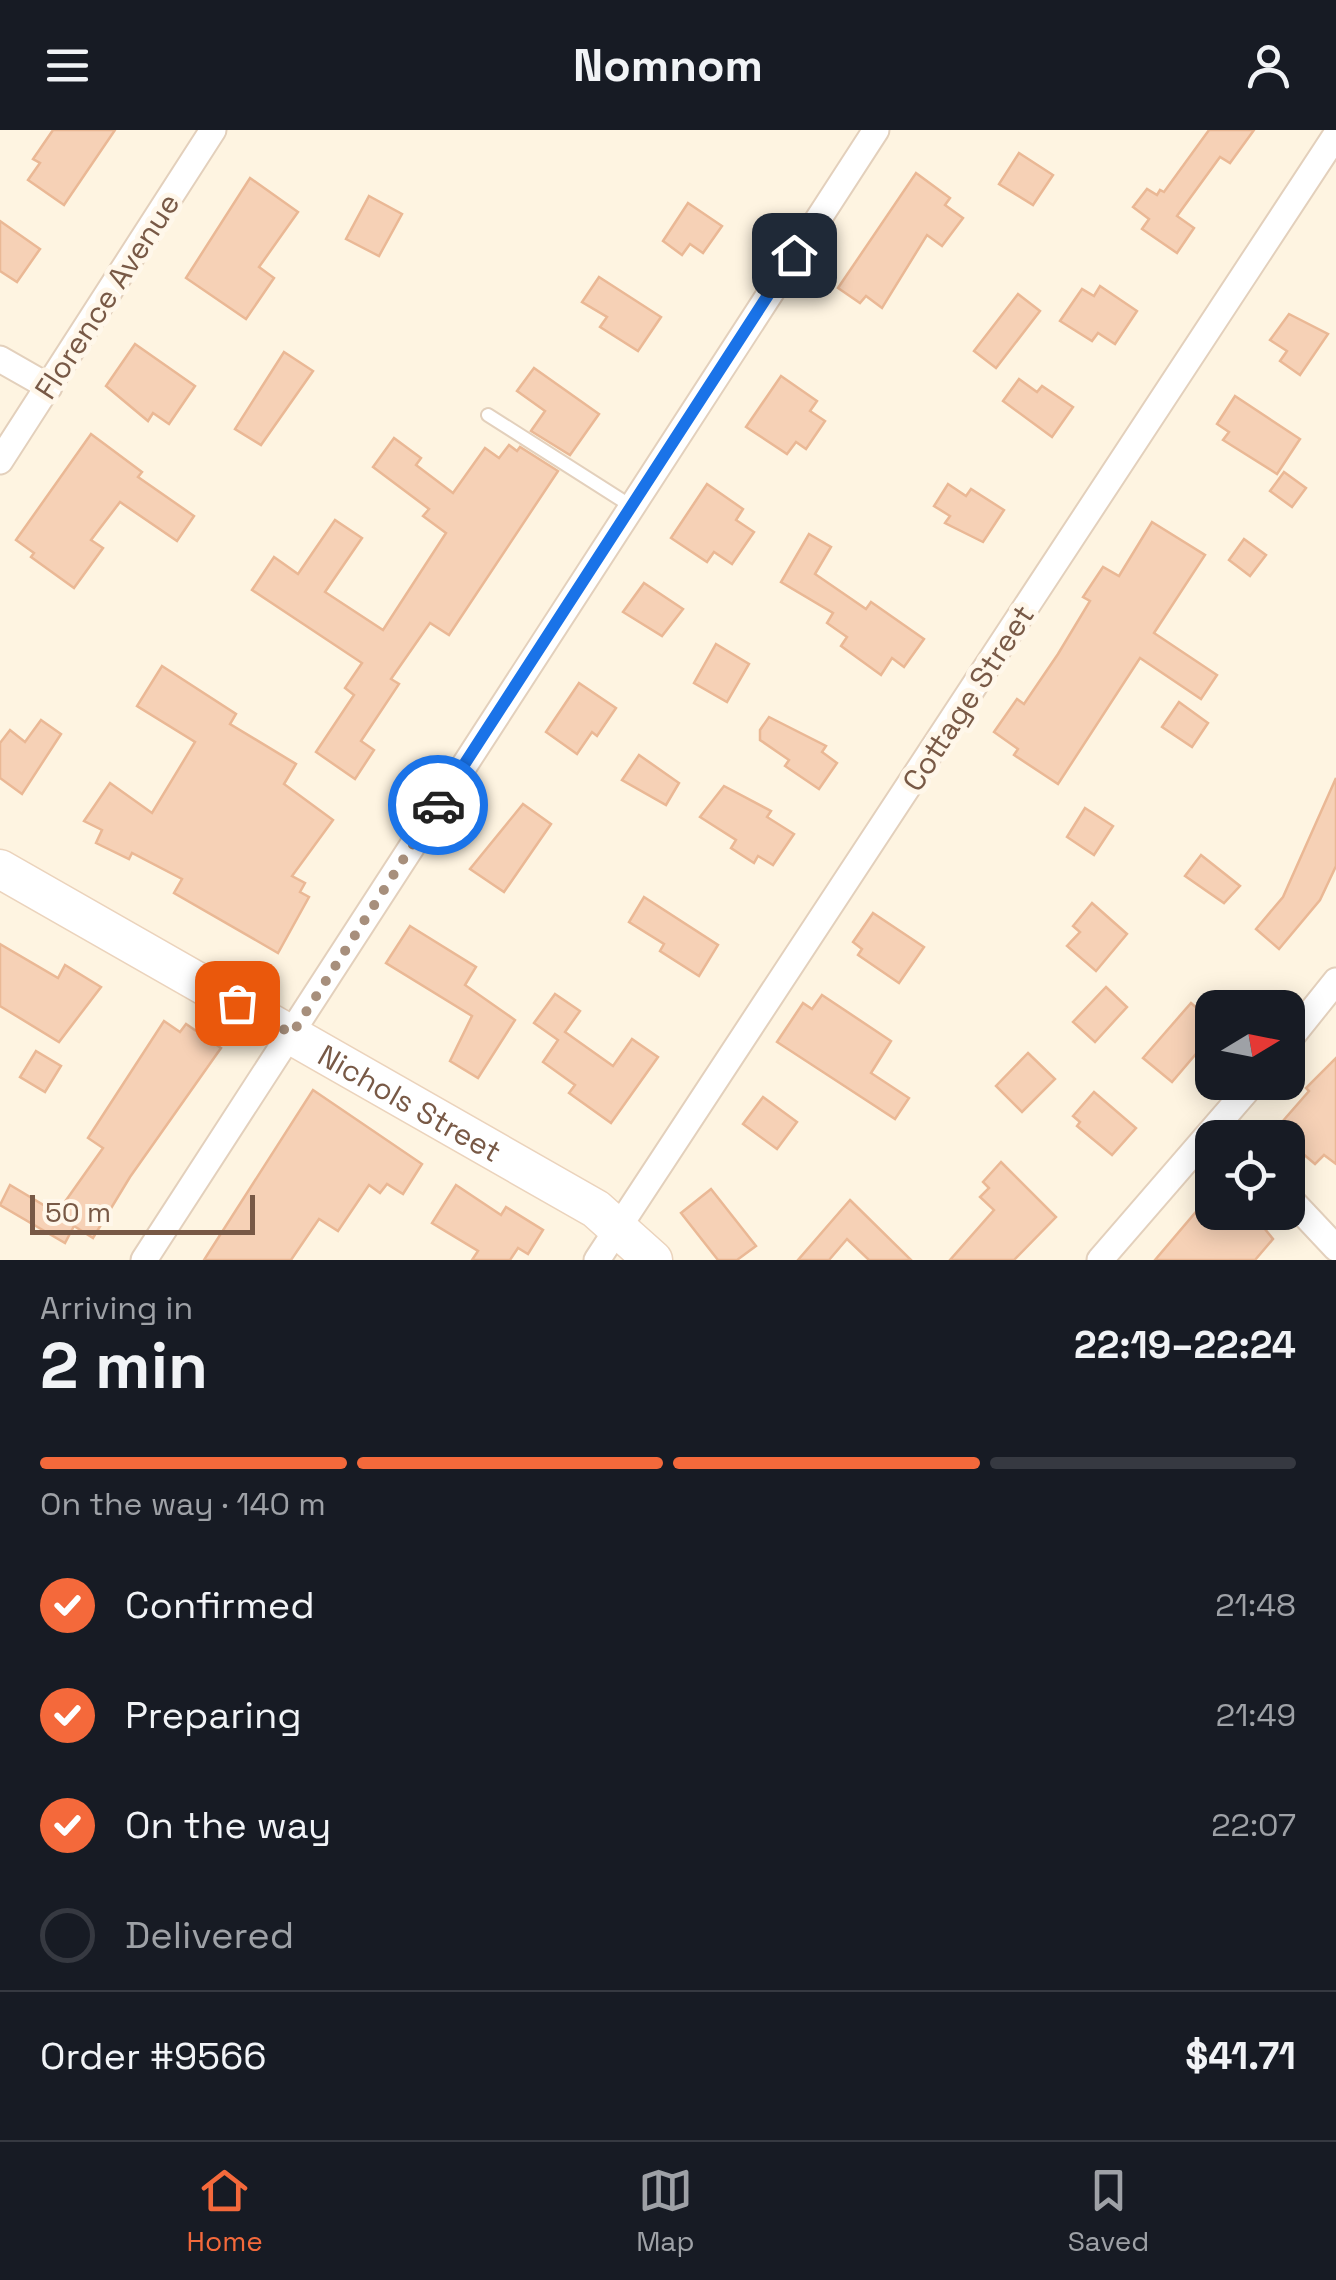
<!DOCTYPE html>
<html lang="en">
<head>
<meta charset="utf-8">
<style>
	body { margin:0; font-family:"Space Grotesk",sans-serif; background:#242831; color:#f1f3f6; height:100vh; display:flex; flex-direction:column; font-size:38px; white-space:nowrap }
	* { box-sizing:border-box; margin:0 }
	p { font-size:32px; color:#9ea1a6 }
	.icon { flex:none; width:55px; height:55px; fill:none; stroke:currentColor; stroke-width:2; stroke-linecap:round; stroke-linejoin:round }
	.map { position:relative; height:1130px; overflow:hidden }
	.panel { display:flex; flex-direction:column; background:#171b24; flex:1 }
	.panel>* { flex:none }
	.needle { width:65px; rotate:80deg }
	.buttons { position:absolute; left:1195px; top:860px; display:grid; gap:20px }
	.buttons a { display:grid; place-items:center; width:110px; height:110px; border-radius:20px; background:#171b24; box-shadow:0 5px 25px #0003; font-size:50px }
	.scale { position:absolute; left:30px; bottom:25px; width:225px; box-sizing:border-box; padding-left:10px; border:5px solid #785946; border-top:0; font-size:28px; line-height:35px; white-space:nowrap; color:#785946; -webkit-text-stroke:8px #fff7ea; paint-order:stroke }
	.pin { position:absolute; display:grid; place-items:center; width:85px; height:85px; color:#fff; margin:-42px; border-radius:20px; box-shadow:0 5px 15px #0006 }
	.courier { position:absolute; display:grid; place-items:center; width:100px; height:100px; margin:-50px; border:8px solid #1a73e8; border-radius:50%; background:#fff; color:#222; box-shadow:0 2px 12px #0007 }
	.summary em { font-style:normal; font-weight:700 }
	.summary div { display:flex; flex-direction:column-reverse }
	.summary { display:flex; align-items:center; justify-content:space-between; height:170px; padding:0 40px }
	h1 { font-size:65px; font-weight:700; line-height:75px }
	.bar { display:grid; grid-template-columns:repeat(4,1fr); gap:15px 10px; align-content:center; height:120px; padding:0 40px }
	.bar i { height:12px; border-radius:8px; background:#363941 }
	.bar .active { background:#f4693b }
	.bar p { grid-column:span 4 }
	.line { display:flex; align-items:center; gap:25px; padding:0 40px; border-top:2px solid #363941 }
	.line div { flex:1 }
	ol { padding:0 40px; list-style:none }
	li { display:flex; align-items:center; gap:30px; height:110px }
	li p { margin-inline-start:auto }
	li .icon { padding:10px; border-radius:50%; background:#f4693b; color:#fff; stroke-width:4 }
	li:last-child { color:#9ea1a6 }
	li i { width:55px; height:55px; border:5px solid #363941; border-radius:50% }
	header { display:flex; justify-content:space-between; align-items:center; height:130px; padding:0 40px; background:#171b24; font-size:45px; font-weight:700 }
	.tab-bar { display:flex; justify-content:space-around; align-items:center; height:140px; border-top:2px solid #363941; background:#171b24; font-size:28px; color:#9ea1a6 }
	.tab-bar a { display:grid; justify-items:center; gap:5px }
	.tab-bar .active { color:#f4693b }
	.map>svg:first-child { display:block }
</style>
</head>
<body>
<header><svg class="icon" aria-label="menu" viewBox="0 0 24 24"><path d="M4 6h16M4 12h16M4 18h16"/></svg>Nomnom<svg class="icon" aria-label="person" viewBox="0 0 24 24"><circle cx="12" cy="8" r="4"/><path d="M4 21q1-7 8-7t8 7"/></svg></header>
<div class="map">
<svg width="1336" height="1130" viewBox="0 0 1336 1130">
	<rect width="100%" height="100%" fill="#fef4e1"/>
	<g fill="#f6d1b6" stroke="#eab895" stroke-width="2.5">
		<polygon points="53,0 115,0 64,75 28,50 40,33 33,29"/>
		<polygon points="1209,0 1254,0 1230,33 1220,27 1177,86 1194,98 1177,123 1142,99 1149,89 1133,77 1147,59 1157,65 1160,60 1164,62"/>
		<polygon points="1019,23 1053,45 1033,75 999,54"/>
		<polygon points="916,43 950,68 945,75 963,88 942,116 927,105 882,178 866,166 860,173 838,158"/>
		<polygon points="250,48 298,82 259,137 274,148 246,189 186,148"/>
		<polygon points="369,66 402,84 379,126 346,109"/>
		<polygon points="688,73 722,96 703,123 690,114 682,125 663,111"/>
		<polygon points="0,91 40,119 17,152 0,141"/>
		<polygon points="599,147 661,187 638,221 600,197 607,187 582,172"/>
		<polygon points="1100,156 1137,181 1115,214 1098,203 1092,211 1060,191 1082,159 1094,166"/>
		<polygon points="1018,164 1040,181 996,238 974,221"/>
		<polygon points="1289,184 1328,204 1300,245 1280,231 1287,221 1270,210"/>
		<polygon points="135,214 195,256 169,294 153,283 148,291 106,256"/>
		<polygon points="284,222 313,241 261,315 235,299"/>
		<polygon points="534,238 599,284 570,325 531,301 545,281 517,261"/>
		<polygon points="781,246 817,271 810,281 825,291 806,319 796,312 787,324 746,297"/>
		<polygon points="1019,249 1037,262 1042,256 1073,277 1052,307 1003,271"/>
		<polygon points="1235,266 1300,309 1277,344 1223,310 1229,302 1217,294"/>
		<polygon points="91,304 142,342 138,347 194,386 177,411 120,372 91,410 103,418 74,458 31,427 34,423 16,410"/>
		<polygon points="394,308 421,328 416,335 453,363 485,318 499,328 509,315 517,321 520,317 558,341 449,505 430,493 391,549 399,554 361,611 374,620 355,649 316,622 354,565 345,558 362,533 252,460 274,427 298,444 335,390 362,408 325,462 383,500 446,403 423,386 429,379 373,337"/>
		<polygon points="1284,342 1306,358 1292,377 1270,361"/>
		<polygon points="707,354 743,379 736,390 754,402 732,434 714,422 707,432 671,408"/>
		<polygon points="948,354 966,366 971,359 1004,380 983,412 945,393 950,386 934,376"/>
		<polygon points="1152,392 1205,425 1154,503 1217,545 1201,569 1140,528 1058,654 1014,625 1018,619 994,602 1017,569 1024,574 1058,524 1090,471 1083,467 1103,437 1119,446"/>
		<polygon points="809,404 831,417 815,444 866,479 871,472 924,509 904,537 892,528 881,545 841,516 847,507 827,493 833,483 781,452"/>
		<polygon points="1244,409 1266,425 1250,446 1229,430"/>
		<polygon points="644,453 683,479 662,506 623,482"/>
		<polygon points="716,514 749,534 727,572 694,553"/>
		<polygon points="162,536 236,584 230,594 296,634 284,654 333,690 292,746 305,753 300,762 309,767 278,823 174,763 182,749 132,723 129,729 96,713 102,700 84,691 110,653 152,683 195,612 137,576"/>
		<polygon points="579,553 616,578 597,606 592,602 577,624 546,602"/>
		<polygon points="1179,572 1208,593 1192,617 1162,597"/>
		<polygon points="769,587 826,616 822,622 837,633 819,659 785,636 789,630 760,610 760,600"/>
		<polygon points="41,590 61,604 22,664 0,648 0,613 10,600 25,612"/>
		<polygon points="639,625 679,653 666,675 622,650"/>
		<polygon points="1336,648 1336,736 1320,770 1279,819 1256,799 1283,767"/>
		<polygon points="724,656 771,681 767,687 794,704 773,735 758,726 754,733 731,718 736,710 700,687"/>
		<polygon points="523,674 551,694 504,762 470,739"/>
		<polygon points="1085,678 1113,696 1094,725 1067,707"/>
		<polygon points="1201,725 1240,756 1224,773 1185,746"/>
		<polygon points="644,767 718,815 699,846 660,821 664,814 629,792"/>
		<polygon points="1092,773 1127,804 1096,841 1067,816 1080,802 1073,796"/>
		<polygon points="873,783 924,817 899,853 858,825 862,819 853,812"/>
		<polygon points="410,796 476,837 465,855 515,890 478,948 450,931 472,886 386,833"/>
		<polygon points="0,814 58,848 65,835 101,857 59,912 0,876"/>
		<polygon points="1106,857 1127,877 1095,912 1073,892"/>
		<polygon points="555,864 580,881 565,902 613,936 632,909 658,927 611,993 569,963 575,955 543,932 558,910 534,893"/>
		<polygon points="822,865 891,911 871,943 909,968 895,989 777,912 803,873 812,879"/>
		<polygon points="1191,873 1212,891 1212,905 1172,952 1143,928"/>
		<polygon points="164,891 180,902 186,894 221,918 130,1047 93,1108 74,1096 65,1113 0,1075 10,1055 57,1083 103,1018 88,1008"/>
		<polygon points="36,921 61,936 45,962 20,947"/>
		<polygon points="1028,923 1055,949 1022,982 996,956"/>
		<polygon points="1336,928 1336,1034 1324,1025 1315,1034 1275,1000 1309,961 1306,958"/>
		<polygon points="313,960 422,1034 403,1064 387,1054 380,1063 369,1055 338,1101 319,1089 291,1130 204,1130"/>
		<polygon points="1094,962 1136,998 1112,1025 1077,996 1080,992 1073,986"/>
		<polygon points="763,967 797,992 777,1019 743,994"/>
		<polygon points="1001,1032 1056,1087 1014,1130 950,1130 994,1080 980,1067 989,1058 983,1052"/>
		<polygon points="456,1055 501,1085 506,1077 543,1100 528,1124 518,1118 510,1130 472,1130 478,1121 432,1093"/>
		<polygon points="711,1059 756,1116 737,1130 718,1130 681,1083"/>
		<polygon points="1212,1063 1212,1082 1251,1082 1273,1109 1255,1130 1155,1130"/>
		<polygon points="850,1070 911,1130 869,1130 847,1109 829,1130 798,1130"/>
	</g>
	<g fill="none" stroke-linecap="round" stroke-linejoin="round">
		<defs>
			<polyline id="lane" points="488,285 631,376"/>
			<g id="street">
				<polyline points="0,229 49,257"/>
				<polyline points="0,331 213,0"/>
				<polyline points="1288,911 1336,851"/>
				<polyline points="1288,1067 1336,1118"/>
				<polyline points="144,1130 876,0"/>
				<polyline points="597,1130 1336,5"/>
				<polyline points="1100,1130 1254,952"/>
			</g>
			<g id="secondary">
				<path id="s1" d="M0 739 596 1079 653 1130"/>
			</g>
		</defs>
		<use href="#lane" stroke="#e3d0bc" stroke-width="16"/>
		<use href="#street" stroke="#e3d0bc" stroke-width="29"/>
		<use href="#secondary" stroke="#ebd3bc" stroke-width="41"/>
		<use href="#lane" stroke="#fff" stroke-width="12"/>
		<use href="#street" stroke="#fff" stroke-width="25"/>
		<use href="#secondary" stroke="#fff" stroke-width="38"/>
	</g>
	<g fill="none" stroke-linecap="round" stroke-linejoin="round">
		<polyline stroke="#a78f7c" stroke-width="10" stroke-dasharray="0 18" points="237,873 292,904 438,675"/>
		<polyline stroke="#1a73e8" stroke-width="12" points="438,675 794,125"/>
	</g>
	<g text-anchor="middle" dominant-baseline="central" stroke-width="10" stroke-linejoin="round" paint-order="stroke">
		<g font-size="30" fill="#785946" stroke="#fff7ea">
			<text transform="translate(107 166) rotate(-57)">Florence Avenue</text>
			<text transform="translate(968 568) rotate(-57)">Cottage Street</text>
			<text stroke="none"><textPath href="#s1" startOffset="472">Nichols Street</textPath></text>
		</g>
	</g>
</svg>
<div class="buttons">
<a><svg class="needle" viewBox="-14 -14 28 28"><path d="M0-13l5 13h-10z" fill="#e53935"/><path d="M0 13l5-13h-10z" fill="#9ea1a6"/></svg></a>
<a><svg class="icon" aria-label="locate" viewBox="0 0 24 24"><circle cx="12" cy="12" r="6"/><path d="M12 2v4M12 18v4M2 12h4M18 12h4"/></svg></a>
</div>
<div class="scale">50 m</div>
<div class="pin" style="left:237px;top:873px;background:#ea580c"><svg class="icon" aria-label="bag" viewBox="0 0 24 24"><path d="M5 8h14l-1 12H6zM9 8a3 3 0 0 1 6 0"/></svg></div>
<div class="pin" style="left:794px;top:125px;background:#1f2937"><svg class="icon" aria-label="home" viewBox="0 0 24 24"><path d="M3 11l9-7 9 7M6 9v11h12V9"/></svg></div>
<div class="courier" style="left:438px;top:675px"><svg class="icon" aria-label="car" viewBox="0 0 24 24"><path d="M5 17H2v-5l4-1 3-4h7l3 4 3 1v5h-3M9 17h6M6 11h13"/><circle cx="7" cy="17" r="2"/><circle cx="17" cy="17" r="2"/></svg></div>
</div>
<section class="panel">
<div class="summary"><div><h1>2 min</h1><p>Arriving in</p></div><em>22:19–22:24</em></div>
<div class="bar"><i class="active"></i><i class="active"></i><i class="active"></i><i></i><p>On the way · 140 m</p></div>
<ol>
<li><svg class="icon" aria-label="check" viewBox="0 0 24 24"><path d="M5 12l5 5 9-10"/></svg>Confirmed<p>21:48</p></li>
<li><svg class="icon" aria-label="check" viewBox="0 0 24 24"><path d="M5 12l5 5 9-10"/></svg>Preparing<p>21:49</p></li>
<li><svg class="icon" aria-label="check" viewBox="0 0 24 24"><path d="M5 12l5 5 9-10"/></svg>On the way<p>22:07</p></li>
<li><i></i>Delivered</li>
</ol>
<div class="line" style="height:130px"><div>Order #9566</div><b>$41.71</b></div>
</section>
<nav class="tab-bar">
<a class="active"><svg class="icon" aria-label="home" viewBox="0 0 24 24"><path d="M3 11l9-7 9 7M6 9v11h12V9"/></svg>Home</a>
<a><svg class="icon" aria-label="map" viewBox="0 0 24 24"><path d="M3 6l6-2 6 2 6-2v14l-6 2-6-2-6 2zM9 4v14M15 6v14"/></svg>Map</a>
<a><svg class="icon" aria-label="saved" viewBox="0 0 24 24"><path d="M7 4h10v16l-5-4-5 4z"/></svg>Saved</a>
</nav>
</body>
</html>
